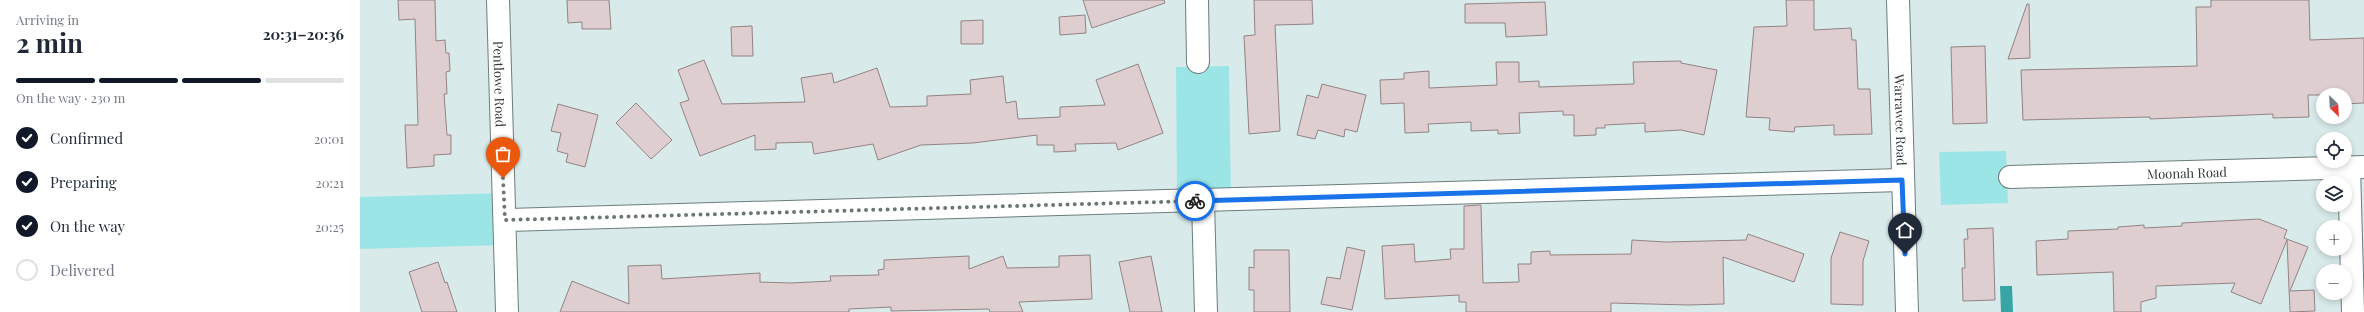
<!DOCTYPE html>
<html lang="en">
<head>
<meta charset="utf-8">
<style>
	body { margin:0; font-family:"Playfair Display",serif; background:#f6f6f7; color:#1f2937; height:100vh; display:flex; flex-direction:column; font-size:15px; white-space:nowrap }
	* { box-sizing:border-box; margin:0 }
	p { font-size:13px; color:#747a83 }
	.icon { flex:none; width:22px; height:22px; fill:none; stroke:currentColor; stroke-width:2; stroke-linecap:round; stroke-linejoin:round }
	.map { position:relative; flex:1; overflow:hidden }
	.drawer { display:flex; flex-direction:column; background:#fff; width:360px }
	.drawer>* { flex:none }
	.needle { width:26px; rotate:156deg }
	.controls { position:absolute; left:1956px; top:88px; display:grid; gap:8px }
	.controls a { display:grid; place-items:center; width:36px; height:36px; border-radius:50%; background:#fff; box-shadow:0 2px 6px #0003; font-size:20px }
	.pin { position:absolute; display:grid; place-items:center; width:34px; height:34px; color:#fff; margin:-41px -17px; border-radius:50% 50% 50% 0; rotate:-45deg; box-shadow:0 0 4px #0007 }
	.pin .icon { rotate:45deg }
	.courier { position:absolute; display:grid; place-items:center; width:40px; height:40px; margin:-20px; border:3px solid #1a73e8; border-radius:50%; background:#fff; color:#222; box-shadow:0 1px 5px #0007 }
	.overview em { font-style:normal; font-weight:700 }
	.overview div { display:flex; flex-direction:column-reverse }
	.overview { display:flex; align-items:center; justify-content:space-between; height:68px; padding:0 16px }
	h1 { font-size:26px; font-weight:700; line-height:30px }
	.bar { display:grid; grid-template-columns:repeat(4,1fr); gap:6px 4px; align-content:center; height:48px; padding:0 16px }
	.bar i { height:5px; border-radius:3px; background:#e0e1e3 }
	.bar .on { background:#111827 }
	.bar p { grid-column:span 4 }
	ol { padding:0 16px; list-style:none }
	li { display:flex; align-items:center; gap:12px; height:44px }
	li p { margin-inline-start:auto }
	li .icon { padding:4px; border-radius:50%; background:#111827; color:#fff; stroke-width:4 }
	li:last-child { color:#747a83 }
	li i { width:22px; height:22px; border:2px solid #e0e1e3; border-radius:50% }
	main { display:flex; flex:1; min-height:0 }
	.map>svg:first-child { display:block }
</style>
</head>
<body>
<main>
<section class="drawer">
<div class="overview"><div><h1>2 min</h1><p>Arriving in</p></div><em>20:31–20:36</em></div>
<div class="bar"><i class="on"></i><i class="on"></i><i class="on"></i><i></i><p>On the way · 230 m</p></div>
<ol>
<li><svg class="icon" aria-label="check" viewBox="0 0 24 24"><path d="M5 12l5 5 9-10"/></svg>Confirmed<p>20:01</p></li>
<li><svg class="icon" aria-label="check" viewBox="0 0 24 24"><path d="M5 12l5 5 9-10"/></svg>Preparing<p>20:21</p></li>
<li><svg class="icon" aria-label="check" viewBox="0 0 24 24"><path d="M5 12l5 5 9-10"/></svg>On the way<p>20:25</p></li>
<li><i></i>Delivered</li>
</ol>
</section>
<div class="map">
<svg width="2004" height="312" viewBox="0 0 2004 312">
	<rect width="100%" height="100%" fill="#d9eaea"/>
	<g fill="#9ce5e6">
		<polygon points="869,66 871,200 817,201 816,67"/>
		<polygon points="1646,151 1648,203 1581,205 1579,152"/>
		<polygon points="144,193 145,245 0,249 0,197"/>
	</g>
	<polygon fill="#37a4a5" points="1640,286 1652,286 1653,312 1641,312"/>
	<g fill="#dececf" stroke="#928384">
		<polygon points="38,0 75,0 76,41 85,40 86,53 89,53 90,71 86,72 87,94 84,94 87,135 91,135 91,154 74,155 74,166 47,168 45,125 58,125 55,19 39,20"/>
		<polygon points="207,0 249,0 251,29 222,29 222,22 208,23"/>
		<polygon points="723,0 804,0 805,3 732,28"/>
		<polygon points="894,0 952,0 953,24 915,25 920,131 889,134 884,36 895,35"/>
		<polygon points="1426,0 1454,0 1454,30 1491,28 1492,40 1496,40 1498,89 1510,89 1512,134 1474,135 1474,125 1435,127 1434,132 1409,130 1410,118 1386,117 1394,27 1427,26"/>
		<polygon points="1851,0 1949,0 1950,40 2004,38 2004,103 1985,104 1985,95 1948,95 1949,117 1913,118 1913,114 1790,119 1790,117 1663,120 1661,70 1837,66 1836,7 1851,7"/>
		<polygon points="1185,2 1187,35 1146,37 1145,23 1105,23 1105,4"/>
		<polygon points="1667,4 1669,4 1670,58 1648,59"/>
		<polygon points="725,15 726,33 700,35 699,17"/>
		<polygon points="623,20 623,44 601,44 601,21"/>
		<polygon points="392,26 393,56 372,56 371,27"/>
		<polygon points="1625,46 1627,123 1593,124 1591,47"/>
		<polygon points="344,60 362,104 445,102 441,78 472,73 474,83 517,68 530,107 567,106 567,96 611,94 610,80 643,76 646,103 656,101 658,119 700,117 700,107 745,105 736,80 778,64 803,133 758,150 756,143 715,144 716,151 694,152 694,145 677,145 677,135 613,143 561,145 518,160 513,144 454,154 452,142 416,143 416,149 395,150 395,135 340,156 320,103 329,100 318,70"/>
		<polygon points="1321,61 1321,63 1357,70 1344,135 1321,130 1285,132 1285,123 1245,125 1245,128 1236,128 1236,135 1214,136 1214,115 1203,115 1203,111 1159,113 1160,133 1138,134 1138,130 1111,131 1111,122 1068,124 1069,132 1045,133 1044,103 1021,104 1020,80 1044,79 1044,73 1069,71 1069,88 1137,85 1136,62 1159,62 1159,82 1179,81 1179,87 1274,84 1273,62"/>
		<polygon points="962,84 1006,95 997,132 985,129 984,137 958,130 955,139 937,135 947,95 958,98"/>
		<polygon points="276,103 312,140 291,159 256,123"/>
		<polygon points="198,104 238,115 225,167 206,162 208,154 197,151 201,133 191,131"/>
		<polygon points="1121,205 1123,283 1159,282 1158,264 1171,264 1171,252 1190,251 1190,255 1271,254 1272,240 1306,242 1386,240 1388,234 1444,254 1434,282 1363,257 1364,304 1329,305 1251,303 1251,312 1106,312 1106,302 1099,302 1099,295 1025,299 1022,246 1054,244 1055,262 1091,259 1090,249 1104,249 1104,206"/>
		<polygon points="1899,219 1927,230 1924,238 1948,247 1930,291 1954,290 1955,311 1930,312 1927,240 1901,304 1871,292 1875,283 1796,286 1796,298 1781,302 1781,312 1754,312 1753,272 1677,275 1676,241 1708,239 1708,231 1758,229 1758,227 1784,225 1784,228 1822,226 1822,223"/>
		<polygon points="1633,228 1635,300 1603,301 1602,268 1605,268 1604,239 1608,239 1607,229"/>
		<polygon points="1480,232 1509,241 1503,261 1503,305 1471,304 1471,258"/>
		<polygon points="987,247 1005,251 992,310 961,304 967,277 980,279"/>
		<polygon points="894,250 929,250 930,312 894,312 894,290 889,290 889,267 894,268"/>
		<polygon points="730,255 732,299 659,302 663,312 630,312 629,309 531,311 531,307 489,309 489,312 200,312 212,281 269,304 268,266 301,265 302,279 400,273 400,282 430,283 471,281 470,276 519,275 518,270 524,269 524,260 609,256 609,269 643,256 647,268 699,267 699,256"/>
		<polygon points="791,256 802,312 770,312 759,262"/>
		<polygon points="78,262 85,283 87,282 97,312 62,312 49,272"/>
	</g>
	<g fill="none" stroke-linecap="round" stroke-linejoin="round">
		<defs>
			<g id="street">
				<path id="s1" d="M138 0 147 312"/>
				<polyline points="837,0 838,62"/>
				<path id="s2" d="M1538 0 1547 312"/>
				<polyline points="1989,167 1993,312"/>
				<path id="s3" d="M1650 177 2004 167"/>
				<polyline points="843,201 846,312"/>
				<polyline points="145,220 1542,180"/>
			</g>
		</defs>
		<use href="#street" stroke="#6d7c7c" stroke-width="24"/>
		<use href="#street" stroke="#fff" stroke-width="22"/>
	</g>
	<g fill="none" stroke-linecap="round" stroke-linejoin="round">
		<polyline stroke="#6c7676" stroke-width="4" stroke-dasharray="0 7.2" points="143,178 145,220 835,201"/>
		<polyline stroke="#1a73e8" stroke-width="5" points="835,201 1542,180 1545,254"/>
	</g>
	<g text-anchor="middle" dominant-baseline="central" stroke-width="4" stroke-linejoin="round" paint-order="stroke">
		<g font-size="13" fill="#313838" stroke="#e6f7f7">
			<text stroke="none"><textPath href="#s1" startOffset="84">Pentlowe Road</textPath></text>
			<text stroke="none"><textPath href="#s2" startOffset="120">Warrawee Road</textPath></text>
			<text stroke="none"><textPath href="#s3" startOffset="177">Moonah Road</textPath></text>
		</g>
	</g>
</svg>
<div class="controls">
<a><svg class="needle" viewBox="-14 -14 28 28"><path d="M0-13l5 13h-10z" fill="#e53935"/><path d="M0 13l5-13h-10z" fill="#747a83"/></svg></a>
<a><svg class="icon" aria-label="locate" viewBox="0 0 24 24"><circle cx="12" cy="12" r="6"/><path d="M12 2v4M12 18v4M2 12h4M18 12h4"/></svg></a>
<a><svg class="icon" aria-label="layers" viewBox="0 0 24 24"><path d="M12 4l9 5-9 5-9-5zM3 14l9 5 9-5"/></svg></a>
<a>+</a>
<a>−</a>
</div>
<div class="pin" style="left:143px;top:178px;background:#ea580c"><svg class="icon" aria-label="bag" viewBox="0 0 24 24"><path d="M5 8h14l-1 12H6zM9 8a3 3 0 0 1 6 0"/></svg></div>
<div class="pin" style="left:1545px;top:254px;background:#1f2937"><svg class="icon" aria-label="home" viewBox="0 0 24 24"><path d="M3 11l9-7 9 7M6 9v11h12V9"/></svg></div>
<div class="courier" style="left:835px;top:201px"><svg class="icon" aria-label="bike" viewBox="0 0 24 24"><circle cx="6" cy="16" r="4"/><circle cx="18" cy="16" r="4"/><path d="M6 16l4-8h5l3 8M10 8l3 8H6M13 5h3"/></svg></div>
</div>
</main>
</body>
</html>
